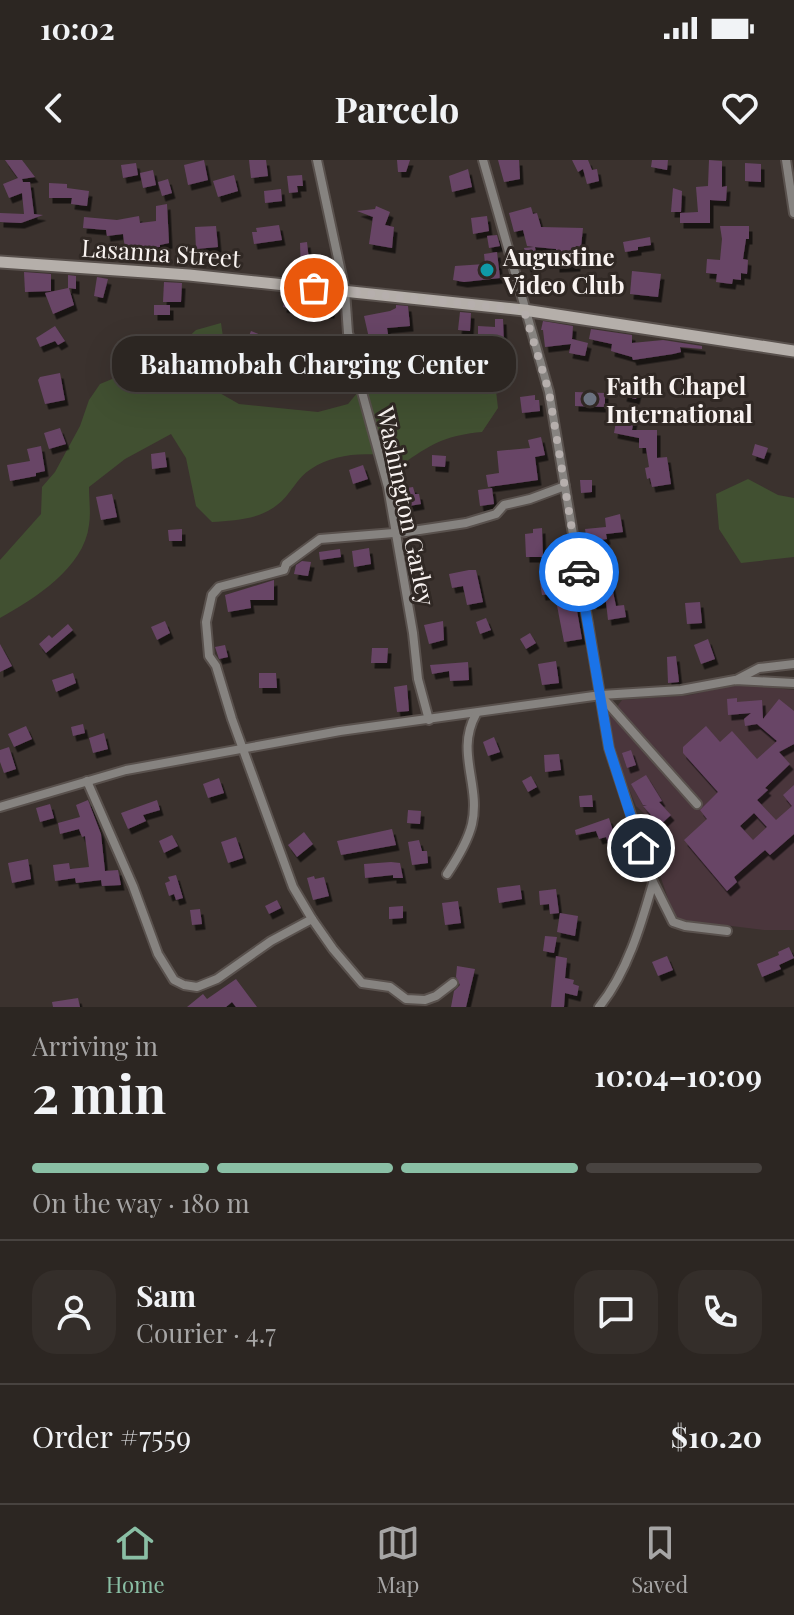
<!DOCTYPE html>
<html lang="en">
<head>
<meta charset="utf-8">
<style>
	body { margin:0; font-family:"Playfair Display",serif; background:#342e2a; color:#f1f3f6; height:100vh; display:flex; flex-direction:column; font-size:30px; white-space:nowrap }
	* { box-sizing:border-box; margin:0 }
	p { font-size:26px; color:#a6a5a5 }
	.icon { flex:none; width:44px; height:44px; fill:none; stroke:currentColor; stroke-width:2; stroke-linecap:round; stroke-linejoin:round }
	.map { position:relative; height:847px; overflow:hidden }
	.details { display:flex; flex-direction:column; background:#2c2622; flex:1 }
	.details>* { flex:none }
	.pin { position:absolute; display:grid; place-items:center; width:68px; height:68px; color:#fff; margin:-34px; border:4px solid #fff; border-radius:50%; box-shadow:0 2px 8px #0007 }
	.courier { position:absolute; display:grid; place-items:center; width:80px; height:80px; margin:-40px; border:6px solid #1a73e8; border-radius:50%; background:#fff; color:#222; box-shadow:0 2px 10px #0007 }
	.bubble { position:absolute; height:56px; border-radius:24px; background:#2c2622; box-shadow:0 8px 32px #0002,0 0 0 2px #484340; font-size:26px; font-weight:700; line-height:56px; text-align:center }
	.head em { font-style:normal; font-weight:700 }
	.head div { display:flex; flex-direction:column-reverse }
	.head { display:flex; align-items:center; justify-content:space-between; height:136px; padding:0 32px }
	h1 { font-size:52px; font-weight:700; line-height:60px }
	.bar { display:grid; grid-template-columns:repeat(4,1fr); gap:12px 8px; align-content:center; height:96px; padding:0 32px }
	.bar i { height:10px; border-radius:6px; background:#484340 }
	.bar .selected { background:#8abfa5 }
	.bar p { grid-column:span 4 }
	.line { display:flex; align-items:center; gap:20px; padding:0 32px; border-top:2px solid #484340 }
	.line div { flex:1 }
	.round { display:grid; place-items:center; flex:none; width:84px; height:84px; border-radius:24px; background:#342e2a }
	.status { display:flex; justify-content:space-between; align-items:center; height:56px; padding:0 40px; background:#2c2622; direction:ltr }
	.status svg { height:22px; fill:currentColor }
	header { display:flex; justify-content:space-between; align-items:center; height:104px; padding:0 32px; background:#2c2622; font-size:36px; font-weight:700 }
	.tab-bar { display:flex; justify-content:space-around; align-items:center; height:112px; border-top:2px solid #484340; background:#2c2622; font-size:22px; color:#a6a5a5 }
	.tab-bar a { display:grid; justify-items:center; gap:4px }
	.tab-bar .selected { color:#8abfa5 }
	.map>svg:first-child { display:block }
</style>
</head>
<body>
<div class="status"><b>10:02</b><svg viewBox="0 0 49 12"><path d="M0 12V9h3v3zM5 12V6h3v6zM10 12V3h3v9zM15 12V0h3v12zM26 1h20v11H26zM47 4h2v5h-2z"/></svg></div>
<header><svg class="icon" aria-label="back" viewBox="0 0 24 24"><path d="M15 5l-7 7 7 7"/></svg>Parcelo<svg class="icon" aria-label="heart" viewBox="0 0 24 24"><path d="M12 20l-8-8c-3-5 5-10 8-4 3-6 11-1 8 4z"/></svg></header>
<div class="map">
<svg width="794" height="847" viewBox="0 0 794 847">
	<defs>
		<filter id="shadow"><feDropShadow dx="3.5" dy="5.5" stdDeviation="0" flood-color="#0009"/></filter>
	</defs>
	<rect width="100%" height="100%" fill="#3b322e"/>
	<polygon fill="#4a363c" points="737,524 794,530 794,770 764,770 675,759 650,686 648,674 652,661 636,646 610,582 606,561 622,540 690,535"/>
	<g fill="#415031">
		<path d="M221 163 225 191 218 232 239 244 318 252 348 244 373 214 380 199 397 193 412 201 438 208 461 202 478 204 495 222 498 248 482 272C449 275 434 282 407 301 378 291 338 291 311 309 297 317 290 336 277 345 258 360 235 360 212 362L196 346 186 298 171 274 125 299 89 327C89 340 91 353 89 365 84 408 34 439 0 458V400L41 354 42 327 55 312 80 266 89 240 100 224 168 196 196 170Z"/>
		<polygon points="748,319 778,335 794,338 794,397 741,403 719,369 716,334"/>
	</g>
	<g fill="#684566" fill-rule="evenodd" filter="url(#shadow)">
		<polygon points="5,0 22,0 35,17 22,19 23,22 30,22 34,54 43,55 21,63 0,62 0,53 24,54 22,33 9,38 3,24 18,18"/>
		<polygon points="204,0 208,20 188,25 184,5"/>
		<polygon points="249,0 266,0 268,16 251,18"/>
		<polygon points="397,0 410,0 406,12 398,12"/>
		<polygon points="498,0 519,0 520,19 504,22"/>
		<polygon points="572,0 588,0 592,10 597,9 599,21 587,24 583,9 578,12"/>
		<polygon points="652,0 668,0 667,10 651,7"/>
		<polygon points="709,0 722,1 722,27 727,26 726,41 710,40 710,63 680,63 680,53 698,52 696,27 708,26"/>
		<polygon points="136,3 138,15 123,18 121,5"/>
		<polygon points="745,3 761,4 761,22 745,21"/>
		<polygon points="468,9 472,27 452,32 449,16"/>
		<polygon points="153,10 156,25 143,28 140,13"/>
		<polygon points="234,15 238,31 218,37 213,21"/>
		<polygon points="302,15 303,26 297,26 298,32 289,33 287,16"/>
		<polygon points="168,19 172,33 162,36 158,22"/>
		<polygon points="49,23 67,24 67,28 89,31 87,46 71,44 72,38 49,38"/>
		<polygon points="673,28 682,31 681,52 671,52"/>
		<polygon points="281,29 282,41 265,43 264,31"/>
		<polygon points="167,44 169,83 160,85 160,87 125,89 123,74 107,76 106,70 83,68 84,57 117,60 139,56 140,63 156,61 156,46"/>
		<polygon points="376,46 390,52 385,65 394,67 392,88 369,84 373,57 357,51 375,49"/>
		<polygon points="531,47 533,54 537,53 541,67 583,68 581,87 576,86 577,106 556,107 556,89 535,87 538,105 527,107 524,88 534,87 527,86 523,70 514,72 509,53"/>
		<polygon points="487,56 489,71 473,74 471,58"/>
		<polygon points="279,65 282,80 254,84 252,72 257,72 256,68"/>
		<polygon points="216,66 218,87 196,89 195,67"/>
		<polygon points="720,66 749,66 749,79 746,79 743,99 748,100 747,114 741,113 741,120 733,119 732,124 716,122 717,114 706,113 707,99 720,100 722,79"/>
		<polygon points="497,75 500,86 489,88 487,76"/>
		<polygon points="650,77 651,85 638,87 638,90 625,92 623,82"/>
		<polygon points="307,82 310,110 301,110 300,83"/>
		<polygon points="497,92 500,118 464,122 453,120 455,106 485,104 484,94"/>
		<polygon points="632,111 661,114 658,137 630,134"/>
		<polygon points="24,112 51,114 51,131 25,132"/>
		<polygon points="68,115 76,116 76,129 69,128 74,145 53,154 45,133 68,128"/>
		<polygon points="97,117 108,119 103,138 94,136"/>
		<polygon points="164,122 182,123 181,142 163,142"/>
		<polygon points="286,134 302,138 331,141 331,153 306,152 283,147"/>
		<rect x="154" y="145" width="16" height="10"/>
		<polygon points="396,145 408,146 410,166 387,168 388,174 369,178 364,156 390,151 396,148"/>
		<polygon points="460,152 471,153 470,171 458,170"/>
		<polygon points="495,159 503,159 504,186 510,182 513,208 496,210 492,179 478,178 478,166 495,167"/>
		<polygon points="543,161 573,166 572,179 588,183 585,196 569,193 571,184 545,187 543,170 541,170"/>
		<polygon points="55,166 65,181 58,185 55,181 40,187 36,178"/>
		<polygon points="591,169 632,175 632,183 663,180 702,186 702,189 680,187 681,192 673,194 633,200 632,197 611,191 612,184 589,179"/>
		<polygon points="251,171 266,177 261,187 282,192 278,210 256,206 256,219 240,220 239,200"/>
		<polygon points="323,198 336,209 324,223 311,211"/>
		<polygon points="60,213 65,240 45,244 38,220 40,217"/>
		<polygon points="626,224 639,227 636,239 623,236"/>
		<polygon points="575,232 605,233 605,247 575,246"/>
		<polygon points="535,235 535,240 539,240 540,251 522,253 520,237"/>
		<polygon points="617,256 634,259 632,270 657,270 657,298 667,297 671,324 652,327 650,318 647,319 645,308 649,307 646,288 639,288 639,278 614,273"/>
		<polygon points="60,268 66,284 49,289 44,273"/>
		<polygon points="541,277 545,295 535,297 538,320 488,327 486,315 499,313 497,291 530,288 528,280"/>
		<polygon points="755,284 768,288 764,299 752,295"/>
		<polygon points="41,286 45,311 36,313 36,316 10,321 7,305 30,301 27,289"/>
		<polygon points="165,292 167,307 152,309 151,294"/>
		<polygon points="432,295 446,296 445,307 432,306"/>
		<polygon points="363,305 368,319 353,324 349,310"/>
		<polygon points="580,320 592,320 592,332 581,333"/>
		<polygon points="413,327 415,334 419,334 421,344 403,347 400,329"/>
		<polygon points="492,328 494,344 480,346 478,330"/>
		<polygon points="112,334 117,357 101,360 96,337"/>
		<polygon points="620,354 623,372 606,374 607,379 587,382 585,369 606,367 605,358"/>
		<polygon points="542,368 543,397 526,397 525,374 533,373 533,369"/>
		<polygon points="182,369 182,381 169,381 168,370"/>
		<polygon points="369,388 371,404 354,407 352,391"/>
		<polygon points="340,389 341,397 320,400 319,392"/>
		<polygon points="302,401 311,402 308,416 294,414 296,405"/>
		<polygon points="607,403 616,446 624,445 626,457 608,460 606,442 593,444 592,431 602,430 599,404"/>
		<polygon points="469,410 476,410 483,442 467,445 463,426 452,428 449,414"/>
		<polygon points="274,420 274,440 250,440 251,448 228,452 225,435"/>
		<polygon points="552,421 553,434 542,435 540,422"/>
		<polygon points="569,432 572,446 576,445 582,479 564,482 555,435"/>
		<polygon points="700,442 702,463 687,464 685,443"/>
		<polygon points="486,458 491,470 480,474 476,462"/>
		<polygon points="165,461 170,473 157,480 151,467"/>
		<polygon points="443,461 444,480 429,484 424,465"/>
		<polygon points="68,464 73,470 46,493 39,484 49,475 52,478"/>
		<polygon points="530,473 536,483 526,489 520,479"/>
		<polygon points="708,479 715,499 701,504 694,485"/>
		<polygon points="0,484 12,506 0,512"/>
		<polygon points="225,485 228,497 219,499 215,487"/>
		<polygon points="372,488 388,488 387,503 371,503"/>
		<polygon points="676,496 679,522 668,523 667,497"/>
		<polygon points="556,501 559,523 542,525 538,504"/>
		<polygon points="468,502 469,520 450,521 449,511 432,514 430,505"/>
		<polygon points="73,513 76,523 56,532 52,520"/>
		<polygon points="259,513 276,513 277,528 259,528"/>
		<polygon points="407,525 409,551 397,552 394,527"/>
		<path d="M737 538V542L762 540 763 559 779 539 794 551V584L779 592 790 604 765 628 768 630 757 640 776 660 792 646 783 635 794 625V674L770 695 765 690 734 717 737 722 727 731 684 680 707 659 700 650 718 632 683 593V587L706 566 720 582 732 571 757 599 777 581 757 564 745 566 744 559 751 553 728 555 727 539ZM754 653 767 667 753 680 740 666Z"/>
		<polygon points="83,564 85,573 73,576 71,567"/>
		<polygon points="26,566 32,579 14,587 8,574"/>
		<polygon points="104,573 108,589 93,593 89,578"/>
		<polygon points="494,577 500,592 488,596 483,582"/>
		<polygon points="9,587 16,609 4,613 0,602 0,590"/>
		<polygon points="631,590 636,605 627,608 622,593"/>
		<polygon points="559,594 561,610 545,612 544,595"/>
		<polygon points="646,615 662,641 659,642 671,655 660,665 643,646 647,645 643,645 631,624"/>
		<polygon points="531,616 537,627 528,632 522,621"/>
		<polygon points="219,618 224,633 208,638 203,624"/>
		<polygon points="592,635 593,647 580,647 579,636"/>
		<polygon points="88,640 101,674 105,711 118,710 121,725 102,726 101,720 76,723 75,718 55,721 53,705 69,703 70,709 89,707 85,676 82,677 79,669 60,674 58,663 80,657 76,645"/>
		<polygon points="157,640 160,650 143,655 146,661 128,669 121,653"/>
		<polygon points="50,644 54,658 40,662 36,648"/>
		<polygon points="408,650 421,651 420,664 407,663"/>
		<polygon points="609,658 615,677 622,675 628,690 613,696 606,677 599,679 596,671 576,675 575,670"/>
		<polygon points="392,669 396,685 341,695 337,681"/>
		<polygon points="304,672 313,684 297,697 288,685"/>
		<polygon points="172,675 178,686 164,693 159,681"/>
		<polygon points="236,677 243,698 228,703 221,682"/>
		<polygon points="665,679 671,687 659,696 653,687"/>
		<polygon points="419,680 422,691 427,691 428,703 412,705 408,682"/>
		<polygon points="28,699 31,719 12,723 8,703"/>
		<polygon points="391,702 400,703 403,718 393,718 393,715 365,718 364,704"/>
		<polygon points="176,715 183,738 176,740 174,734 169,736 165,723 170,721 168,717"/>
		<polygon points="314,716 315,719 324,717 329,736 313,740 307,718"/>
		<polygon points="520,725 522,739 499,743 497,728"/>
		<polygon points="556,729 559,753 550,754 549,744 540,745 539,731"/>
		<polygon points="277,740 281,748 269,754 265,746"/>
		<polygon points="458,741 461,763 445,765 442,743"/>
		<polygon points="403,746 403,758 389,759 389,747"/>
		<polygon points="200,749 202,764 192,765 190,750"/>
		<polygon points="560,753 578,756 575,776 557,772"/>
		<polygon points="545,776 557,777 554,793 543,791"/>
		<polygon points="789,787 794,798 779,805 781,809 762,817 757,804 779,795 778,792"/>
		<polygon points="556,796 567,798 565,818 574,820 573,824 579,826 577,836 565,833 564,847 551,847"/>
		<polygon points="667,796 673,810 658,816 652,802"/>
		<polygon points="457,806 475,809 466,847 451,847 454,831 460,825 456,817"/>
		<polygon points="236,819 257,847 236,847 232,842 226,847 187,847 203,834 207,839"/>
		<polygon points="78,838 80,847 53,847 52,842"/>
	</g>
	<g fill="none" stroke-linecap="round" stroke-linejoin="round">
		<defs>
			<g id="street">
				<polyline points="317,0 345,131 348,173 358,202 359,221 388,327 413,473 418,519 429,560"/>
				<polyline points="483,0 549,232 609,588 653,722 673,762 685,766 727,771"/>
				<polyline points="786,0 794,53"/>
				<polyline points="736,520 759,508 794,504"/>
				<polyline points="601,536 697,644"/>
				<polyline points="87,621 133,726 158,794 174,820 184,825 197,827 217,819 271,781 312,759 293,727 232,559 216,506 209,496 206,462 212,435 219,427 284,410 286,404 320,379 406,372 466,363 496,354 504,345 530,339 565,326"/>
				<polyline points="0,647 126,610 340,571 601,535 681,530 735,520 794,523"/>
				<path d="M447 714C457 699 468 681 472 664 481 625 455 592 476 554"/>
				<polyline points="312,759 333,789 362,823 390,827 406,839 425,840 436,836 453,823"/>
				<path d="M599 847C627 813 641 765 653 723"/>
			</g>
			<polyline id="secondary" points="0,102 189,115 524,150 794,191"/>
		</defs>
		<use href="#street" stroke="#59514d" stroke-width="12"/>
		<use href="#secondary" stroke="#59514d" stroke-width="15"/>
		<use href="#street" stroke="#868380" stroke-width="8"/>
		<use href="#secondary" stroke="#b5afaa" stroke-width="11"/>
	</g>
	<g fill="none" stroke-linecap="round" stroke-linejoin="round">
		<polyline stroke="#b6afad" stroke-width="8" stroke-dasharray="0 14.4" points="314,128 524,150 549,232 579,412"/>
		<polyline stroke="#1a73e8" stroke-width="10" points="579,412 609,588 641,688"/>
	</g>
	<circle fill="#0f9aa8" stroke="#302824" stroke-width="3" cx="487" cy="110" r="8"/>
	<circle fill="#6b7280" stroke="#302824" stroke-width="3" cx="590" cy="239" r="8"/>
	<g text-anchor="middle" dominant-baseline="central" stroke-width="6" stroke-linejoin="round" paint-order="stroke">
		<g font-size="24" fill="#f9f3f1" stroke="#302824">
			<text transform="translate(161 92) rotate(4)">Lasanna Street</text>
			<text transform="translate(407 346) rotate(78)">Washington Garley</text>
		</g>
		<g font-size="24" font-weight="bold" fill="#f9f3f1" stroke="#302824" text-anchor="start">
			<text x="503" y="96">Augustine<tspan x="503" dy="28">Video Club</tspan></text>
			<text x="606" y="225">Faith Chapel<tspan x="606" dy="28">International</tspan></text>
		</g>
	</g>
</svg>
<div class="pin" style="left:314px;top:128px;background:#ea580c"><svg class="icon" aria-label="bag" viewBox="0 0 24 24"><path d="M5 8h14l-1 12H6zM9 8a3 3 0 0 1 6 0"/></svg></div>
<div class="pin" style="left:641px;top:688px;background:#1f2937"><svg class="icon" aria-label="home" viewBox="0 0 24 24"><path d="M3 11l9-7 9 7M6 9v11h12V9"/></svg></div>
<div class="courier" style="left:579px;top:412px"><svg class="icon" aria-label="car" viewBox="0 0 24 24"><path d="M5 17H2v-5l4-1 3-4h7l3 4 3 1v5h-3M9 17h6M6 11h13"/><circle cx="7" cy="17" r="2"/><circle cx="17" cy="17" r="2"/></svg></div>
<div class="bubble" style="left:112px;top:176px;width:404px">Bahamobah Charging Center</div>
</div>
<section class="details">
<div class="head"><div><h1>2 min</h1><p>Arriving in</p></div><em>10:04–10:09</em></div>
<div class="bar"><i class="selected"></i><i class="selected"></i><i class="selected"></i><i></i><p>On the way · 180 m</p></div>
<div class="line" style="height:144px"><a class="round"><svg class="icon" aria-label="person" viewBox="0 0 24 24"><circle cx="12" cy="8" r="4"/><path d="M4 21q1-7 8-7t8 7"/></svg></a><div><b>Sam</b><p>Courier · 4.7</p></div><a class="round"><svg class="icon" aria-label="chat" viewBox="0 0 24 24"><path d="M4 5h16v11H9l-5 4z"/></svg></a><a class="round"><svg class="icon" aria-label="phone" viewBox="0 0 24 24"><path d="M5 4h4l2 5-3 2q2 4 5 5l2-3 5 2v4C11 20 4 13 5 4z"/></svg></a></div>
<div class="line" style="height:104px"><div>Order #7559</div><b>$10.20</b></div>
</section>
<nav class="tab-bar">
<a class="selected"><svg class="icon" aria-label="home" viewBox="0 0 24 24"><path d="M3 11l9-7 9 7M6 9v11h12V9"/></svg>Home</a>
<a><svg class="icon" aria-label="map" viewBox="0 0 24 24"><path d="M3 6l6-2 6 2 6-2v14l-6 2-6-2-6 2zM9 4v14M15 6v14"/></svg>Map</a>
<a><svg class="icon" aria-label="saved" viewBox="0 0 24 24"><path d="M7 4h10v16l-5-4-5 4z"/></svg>Saved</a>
</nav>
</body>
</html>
